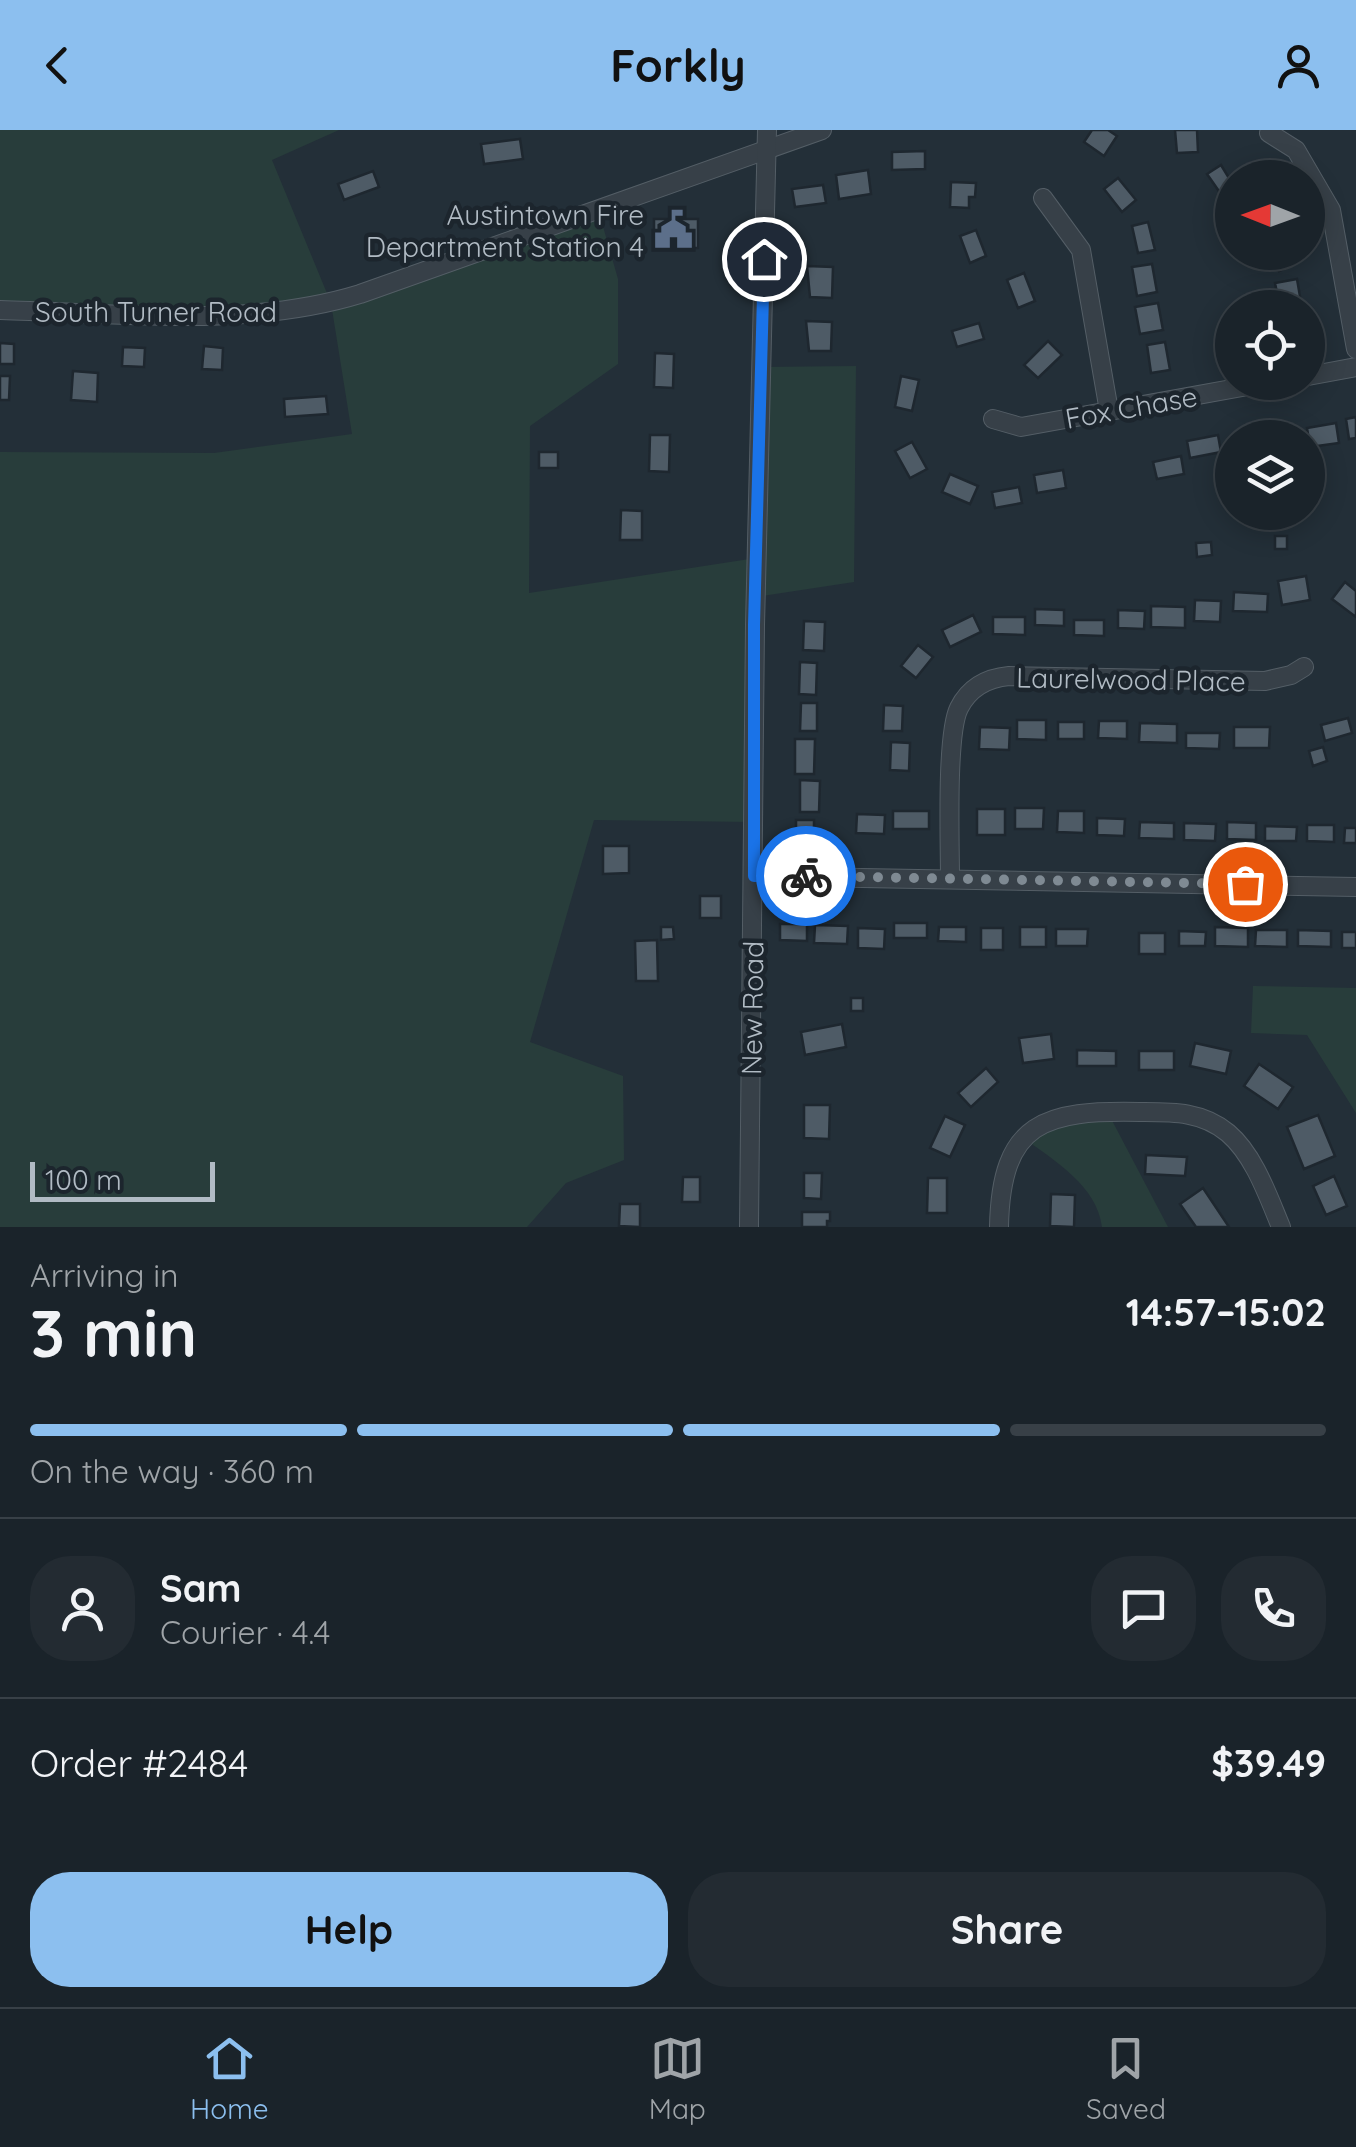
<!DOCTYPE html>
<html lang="en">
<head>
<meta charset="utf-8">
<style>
	body { margin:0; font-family:Quicksand,sans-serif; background:#232b32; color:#f1f3f6; height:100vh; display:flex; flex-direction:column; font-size:38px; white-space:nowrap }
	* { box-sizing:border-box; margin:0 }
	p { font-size:32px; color:#9fa4a8 }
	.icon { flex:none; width:55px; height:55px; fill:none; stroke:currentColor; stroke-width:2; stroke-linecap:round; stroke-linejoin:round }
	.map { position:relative; height:1097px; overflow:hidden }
	.side { display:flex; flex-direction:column; background:#1a232a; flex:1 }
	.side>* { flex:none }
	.needle { width:65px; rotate:271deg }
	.tools { position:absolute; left:1215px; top:30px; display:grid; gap:20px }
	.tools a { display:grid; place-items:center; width:110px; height:110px; border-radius:50%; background:#1a232a; box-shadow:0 5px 25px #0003,0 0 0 2px #384047; font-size:50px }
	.scale { position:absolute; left:30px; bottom:25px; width:185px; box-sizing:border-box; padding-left:10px; border:5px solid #b1bbc4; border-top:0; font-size:28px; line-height:35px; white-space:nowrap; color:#b1bbc4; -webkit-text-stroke:8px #1c252d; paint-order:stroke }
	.pin { position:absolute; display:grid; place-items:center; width:85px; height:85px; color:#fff; margin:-42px; border:5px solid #fff; border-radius:50%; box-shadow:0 2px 10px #0007 }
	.courier { position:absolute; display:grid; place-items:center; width:100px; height:100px; margin:-50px; border:8px solid #1a73e8; border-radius:50%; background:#fff; color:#222; box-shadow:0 2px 12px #0007 }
	.overview em { font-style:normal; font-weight:700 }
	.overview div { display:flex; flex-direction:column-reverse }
	.overview { display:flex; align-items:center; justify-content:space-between; height:170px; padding:0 30px }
	h1 { font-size:65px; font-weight:700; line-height:75px }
	.bar { display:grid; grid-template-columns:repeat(4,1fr); gap:15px 10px; align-content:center; height:120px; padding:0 30px }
	.bar i { height:12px; border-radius:8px; background:#384047 }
	.bar .selected { background:#8cbfef }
	.bar p { grid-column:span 4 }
	.line { display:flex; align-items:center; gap:25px; padding:0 30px; border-top:2px solid #384047 }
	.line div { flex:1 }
	.round { display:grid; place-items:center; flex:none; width:105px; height:105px; border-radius:40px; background:#232b32 }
	.primary-button { display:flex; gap:20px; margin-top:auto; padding:20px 30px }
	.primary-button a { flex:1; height:115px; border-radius:40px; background:#8cbfef; color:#111; font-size:40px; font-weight:700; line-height:115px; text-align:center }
	.primary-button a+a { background:#232b32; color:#f1f3f6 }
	header { display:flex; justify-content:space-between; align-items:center; height:130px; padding:0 30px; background:#8cbfef; color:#111; font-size:45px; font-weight:700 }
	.menu { display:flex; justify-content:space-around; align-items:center; height:140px; border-top:2px solid #384047; background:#1a232a; font-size:28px; color:#9fa4a8 }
	.menu a { display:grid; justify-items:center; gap:5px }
	.menu .selected { color:#8cbfef }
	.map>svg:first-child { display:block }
</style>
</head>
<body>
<header><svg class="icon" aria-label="back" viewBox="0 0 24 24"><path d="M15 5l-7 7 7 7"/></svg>Forkly<svg class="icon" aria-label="person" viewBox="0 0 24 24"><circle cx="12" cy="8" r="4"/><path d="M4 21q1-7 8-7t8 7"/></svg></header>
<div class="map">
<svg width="1356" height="1097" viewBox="0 0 1356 1097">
	<rect width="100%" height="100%" fill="#232f38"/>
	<g fill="#283d3b">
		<polygon points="0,0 339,0 272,30 331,173 598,79 618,149 618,234 530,296 529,463 756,428 763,237 856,236 854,452 756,467 754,692 594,690 530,912 623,946 624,1030 566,1053 527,1097 0,1097 0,322 214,323 352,304 331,173 305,179 0,180"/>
		<polygon points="1253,856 1356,858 1356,983 1307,905 1251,903"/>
		<path d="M1107 981 1168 1097H1102C1097 1056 1055 1031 1025 1009Z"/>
	</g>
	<g fill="#4e5b66" stroke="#1e272f" stroke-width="2.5">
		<polygon points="1092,0 1108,0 1117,6 1104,26 1084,12"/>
		<polygon points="1175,0 1197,0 1198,22 1177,23"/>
		<polygon points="520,9 523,29 484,34 481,14"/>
		<polygon points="925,21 925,39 892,40 892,22"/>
		<polygon points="1221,35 1232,53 1232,60 1223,67 1207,44"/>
		<polygon points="868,40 871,64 839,69 836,45"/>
		<polygon points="373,41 379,57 344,70 338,54"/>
		<polygon points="1118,48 1136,70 1122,82 1104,59"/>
		<polygon points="951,52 976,53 975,67 969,67 969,78 950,77"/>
		<polygon points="823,55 826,73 795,77 792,59"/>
		<rect x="654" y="89" width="44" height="29"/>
		<polygon points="1148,92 1155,120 1138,123 1132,96"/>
		<polygon points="976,100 986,126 970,133 960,106"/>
		<polygon points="1271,122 1292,122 1296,134 1279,141"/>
		<polygon points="1152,134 1157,162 1137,166 1132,137"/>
		<polygon points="807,136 833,137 832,168 810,167"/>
		<polygon points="1024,143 1035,171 1018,178 1007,150"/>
		<polygon points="1297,149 1302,178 1280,178 1275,153"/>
		<polygon points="1158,173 1163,200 1140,204 1135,177"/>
		<polygon points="806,191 832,192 831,221 809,221"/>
		<polygon points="979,193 984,209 957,217 952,201"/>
		<polygon points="1048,211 1062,225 1038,248 1024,235"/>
		<polygon points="1165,212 1170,240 1151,243 1147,215"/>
		<polygon points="0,213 14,214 14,234 0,234"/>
		<polygon points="204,216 223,218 222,240 202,239"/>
		<polygon points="123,217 145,218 144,237 122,236"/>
		<polygon points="655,223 674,224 673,258 654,257"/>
		<polygon points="73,241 98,243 97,272 71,270"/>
		<polygon points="0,246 10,246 9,270 0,270"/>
		<polygon points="901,246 919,250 912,281 895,277"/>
		<polygon points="326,266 328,284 285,287 284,269"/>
		<polygon points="1356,287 1356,308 1349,309 1346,289"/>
		<polygon points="1336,293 1339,313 1310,317 1307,298"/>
		<polygon points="1297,297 1299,308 1267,308 1266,302"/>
		<polygon points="650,305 670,305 669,342 649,341"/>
		<polygon points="1218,305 1221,322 1190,328 1187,311"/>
		<polygon points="912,312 927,339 910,348 895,321"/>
		<rect x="539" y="322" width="19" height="16"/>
		<polygon points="1181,326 1184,344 1157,349 1153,332"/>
		<polygon points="1063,340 1066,358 1037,363 1034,345"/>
		<polygon points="950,344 978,356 970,374 942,362"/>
		<polygon points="1019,357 1022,373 995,378 992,362"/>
		<polygon points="621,380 642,381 642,410 620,410"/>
		<rect x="1275" y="406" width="12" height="13"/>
		<polygon points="1211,412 1212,425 1197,427 1196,413"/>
		<polygon points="1306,446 1310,470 1282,475 1278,451"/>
		<polygon points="1345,452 1356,461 1356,487 1332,469"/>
		<polygon points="1234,462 1268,464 1267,482 1233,481"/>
		<polygon points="1195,470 1221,471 1220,492 1194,491"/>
		<polygon points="1151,476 1185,477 1185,498 1151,497"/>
		<polygon points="1035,479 1064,480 1064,496 1035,495"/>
		<polygon points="1118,480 1145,481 1144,499 1118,498"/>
		<polygon points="973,485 981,502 950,517 942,500"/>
		<polygon points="993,487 1025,487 1025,505 993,504"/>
		<polygon points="1074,490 1104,490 1104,506 1074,505"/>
		<polygon points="804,491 825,492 824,521 803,520"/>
		<polygon points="918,515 933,527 916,548 901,536"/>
		<polygon points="800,532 817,533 816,565 799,564"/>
		<polygon points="801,573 817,573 817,601 800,601"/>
		<polygon points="884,575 903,576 902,601 883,601"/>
		<polygon points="1348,588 1352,603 1325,611 1321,595"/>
		<polygon points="1017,590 1046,590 1046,610 1017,609"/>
		<polygon points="1099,591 1127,591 1127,609 1098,608"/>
		<rect x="1058" y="592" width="26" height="17"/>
		<polygon points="1140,593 1177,594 1177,613 1139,612"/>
		<polygon points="980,597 1010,598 1009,620 979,619"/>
		<polygon points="1234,597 1270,597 1269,618 1234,618"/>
		<polygon points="1186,603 1220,603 1219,619 1186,618"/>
		<polygon points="795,609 815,609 814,644 795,644"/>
		<polygon points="891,612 910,613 909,641 890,640"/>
		<polygon points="1323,617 1327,631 1313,636 1309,621"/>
		<polygon points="800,650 820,651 819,682 800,682"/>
		<polygon points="1015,678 1044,678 1043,699 1015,699"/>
		<rect x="977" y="679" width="28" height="26"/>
		<rect x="893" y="681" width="36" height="18"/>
		<polygon points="1058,681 1084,681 1084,703 1057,702"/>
		<polygon points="857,684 885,685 884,704 856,703"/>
		<polygon points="1097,688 1125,689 1124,706 1097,705"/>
		<rect x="796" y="690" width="18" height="34"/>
		<polygon points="1140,692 1174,693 1174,709 1139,708"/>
		<polygon points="1227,692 1256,693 1256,710 1227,709"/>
		<polygon points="1184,693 1216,694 1215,711 1184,710"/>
		<polygon points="1307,695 1334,695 1334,712 1307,711"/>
		<polygon points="1265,696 1297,697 1296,711 1265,711"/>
		<polygon points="1345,698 1356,698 1356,713 1344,713"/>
		<polygon points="603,716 629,716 629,743 603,744"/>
		<rect x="700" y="766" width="21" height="22"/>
		<rect x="894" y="793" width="33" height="15"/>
		<polygon points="780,794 807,794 807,811 780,810"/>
		<polygon points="815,795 848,796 847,814 814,813"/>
		<polygon points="661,797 673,797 674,809 661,810"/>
		<polygon points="939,797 966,797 966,812 938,811"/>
		<rect x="1020" y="797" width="26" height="20"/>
		<polygon points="1215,797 1248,798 1248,817 1215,816"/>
		<polygon points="858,798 885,799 884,819 858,818"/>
		<rect x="981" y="798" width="22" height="22"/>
		<polygon points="1056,799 1088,799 1087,816 1056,816"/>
		<polygon points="1256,800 1287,800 1287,817 1255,816"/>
		<polygon points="1298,800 1331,801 1331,817 1298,816"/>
		<polygon points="1179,801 1206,802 1205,816 1179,816"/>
		<rect x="1342" y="802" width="14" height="16"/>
		<rect x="1139" y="803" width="26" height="21"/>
		<polygon points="657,810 658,851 636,851 635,811"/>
		<rect x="851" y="868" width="12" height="13"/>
		<polygon points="842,894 846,917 805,925 801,902"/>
		<polygon points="1051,904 1054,929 1023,933 1019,908"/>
		<polygon points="1195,913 1231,921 1226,944 1190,936"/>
		<polygon points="1077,920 1116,921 1116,936 1077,936"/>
		<rect x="1139" y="921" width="35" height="19"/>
		<polygon points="1259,934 1293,957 1278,979 1244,956"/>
		<polygon points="986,938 998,952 971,977 958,963"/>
		<polygon points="804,975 830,975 829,1009 804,1008"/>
		<polygon points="1318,985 1335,1026 1304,1039 1287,997"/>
		<polygon points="945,986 965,995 950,1027 930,1018"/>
		<polygon points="1146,1025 1187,1027 1185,1046 1145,1044"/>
		<polygon points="804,1043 822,1043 821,1069 804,1068"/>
		<polygon points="1334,1046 1347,1076 1326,1085 1313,1056"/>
		<polygon points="683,1047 700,1047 700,1072 682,1072"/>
		<polygon points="928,1048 947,1048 947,1083 927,1083"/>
		<polygon points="1203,1058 1229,1097 1196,1097 1180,1074"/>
		<polygon points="1051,1064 1075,1065 1074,1097 1050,1096"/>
		<polygon points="620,1074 640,1074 640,1097 619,1096"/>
		<polygon points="802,1082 830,1082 830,1091 827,1091 827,1097 802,1097"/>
	</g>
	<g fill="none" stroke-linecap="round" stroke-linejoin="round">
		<defs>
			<g id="minor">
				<polyline points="1269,3 1296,20 1331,80 1356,219"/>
				<polyline points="1043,68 1081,120 1109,281"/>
				<path d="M0 180C118 183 246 199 360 164L822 0"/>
				<polyline points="1308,246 1356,237"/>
				<polyline points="993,289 1021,297 1270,252"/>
				<polyline points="754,746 1356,757"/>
				<path d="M950 748C950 713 946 604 959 578 969 558 987 548 1009 546L1265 551 1291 545 1304 537"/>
				<polyline points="749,1097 755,495 767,0"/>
				<path d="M999 1097C1001 991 1045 980 1140 982 1171 982 1202 981 1228 1003 1254 1025 1268 1066 1281 1097"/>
			</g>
		</defs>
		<use href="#minor" stroke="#545e66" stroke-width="20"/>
		<use href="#minor" stroke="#374048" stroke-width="18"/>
	</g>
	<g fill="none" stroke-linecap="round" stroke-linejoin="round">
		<polyline stroke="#7f8a93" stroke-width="10" stroke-dasharray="0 18" points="806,746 1245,754"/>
		<polyline stroke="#1a73e8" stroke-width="12" points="764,129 754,495 754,746 806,746"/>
	</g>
	<defs>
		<symbol id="civic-bare" viewBox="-9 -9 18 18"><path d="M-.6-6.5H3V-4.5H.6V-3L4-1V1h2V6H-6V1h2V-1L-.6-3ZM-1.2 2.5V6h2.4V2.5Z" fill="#5c6f8a" stroke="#1c252d" stroke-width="2.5" paint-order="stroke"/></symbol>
	</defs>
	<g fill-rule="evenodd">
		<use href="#civic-bare" x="646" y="72" width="55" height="55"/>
	</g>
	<g text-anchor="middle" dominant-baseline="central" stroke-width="9" stroke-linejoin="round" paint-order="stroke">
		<g font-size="28" fill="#b1bbc4" stroke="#1c252d" text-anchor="end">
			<text x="644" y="84">Austintown Fire<tspan x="644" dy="32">Department Station 4</tspan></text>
		</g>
		<g font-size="28" fill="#b1bbc4" stroke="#1c252d">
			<text x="156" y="181">South Turner Road</text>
			<text transform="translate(1131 277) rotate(-10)">Fox Chase</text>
			<text transform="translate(1131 549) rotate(1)">Laurelwood Place</text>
			<text transform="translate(752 878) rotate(-89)">New Road</text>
		</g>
	</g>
</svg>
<div class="tools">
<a><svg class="needle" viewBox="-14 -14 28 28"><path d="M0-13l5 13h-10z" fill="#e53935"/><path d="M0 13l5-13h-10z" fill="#9fa4a8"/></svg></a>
<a><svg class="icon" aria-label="locate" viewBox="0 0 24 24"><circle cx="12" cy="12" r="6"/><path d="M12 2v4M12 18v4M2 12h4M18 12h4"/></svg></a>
<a><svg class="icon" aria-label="layers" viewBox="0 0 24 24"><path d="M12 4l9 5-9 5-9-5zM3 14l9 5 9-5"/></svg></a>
</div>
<div class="scale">100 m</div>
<div class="pin" style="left:1245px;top:754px;background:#ea580c"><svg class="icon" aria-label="bag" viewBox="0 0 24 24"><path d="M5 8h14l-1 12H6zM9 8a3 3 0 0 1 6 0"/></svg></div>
<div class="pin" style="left:764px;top:129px;background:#1f2937"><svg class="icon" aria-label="home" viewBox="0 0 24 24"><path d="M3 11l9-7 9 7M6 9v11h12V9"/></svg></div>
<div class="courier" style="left:806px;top:746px"><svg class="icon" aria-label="bike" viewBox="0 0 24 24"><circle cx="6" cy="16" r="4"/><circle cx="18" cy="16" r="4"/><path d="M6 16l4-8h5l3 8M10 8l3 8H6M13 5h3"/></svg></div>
</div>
<section class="side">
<div class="overview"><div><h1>3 min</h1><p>Arriving in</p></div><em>14:57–15:02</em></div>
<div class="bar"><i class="selected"></i><i class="selected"></i><i class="selected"></i><i></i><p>On the way · 360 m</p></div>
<div class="line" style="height:180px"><a class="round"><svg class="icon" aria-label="person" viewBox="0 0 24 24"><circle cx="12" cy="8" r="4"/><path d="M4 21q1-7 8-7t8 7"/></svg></a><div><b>Sam</b><p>Courier · 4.4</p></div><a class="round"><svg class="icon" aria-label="chat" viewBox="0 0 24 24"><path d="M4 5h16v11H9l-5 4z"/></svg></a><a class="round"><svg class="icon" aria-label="phone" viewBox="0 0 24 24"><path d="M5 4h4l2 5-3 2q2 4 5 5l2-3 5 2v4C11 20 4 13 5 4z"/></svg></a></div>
<div class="line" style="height:130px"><div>Order #2484</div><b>$39.49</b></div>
<div class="primary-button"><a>Help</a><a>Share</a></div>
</section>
<nav class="menu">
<a class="selected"><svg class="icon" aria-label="home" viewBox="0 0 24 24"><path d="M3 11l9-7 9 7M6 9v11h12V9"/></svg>Home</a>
<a><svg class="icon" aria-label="map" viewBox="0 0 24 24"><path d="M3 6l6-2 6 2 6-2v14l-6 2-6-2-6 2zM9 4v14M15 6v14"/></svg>Map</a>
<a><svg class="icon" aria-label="saved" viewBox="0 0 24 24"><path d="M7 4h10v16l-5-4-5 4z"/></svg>Saved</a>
</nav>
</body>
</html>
